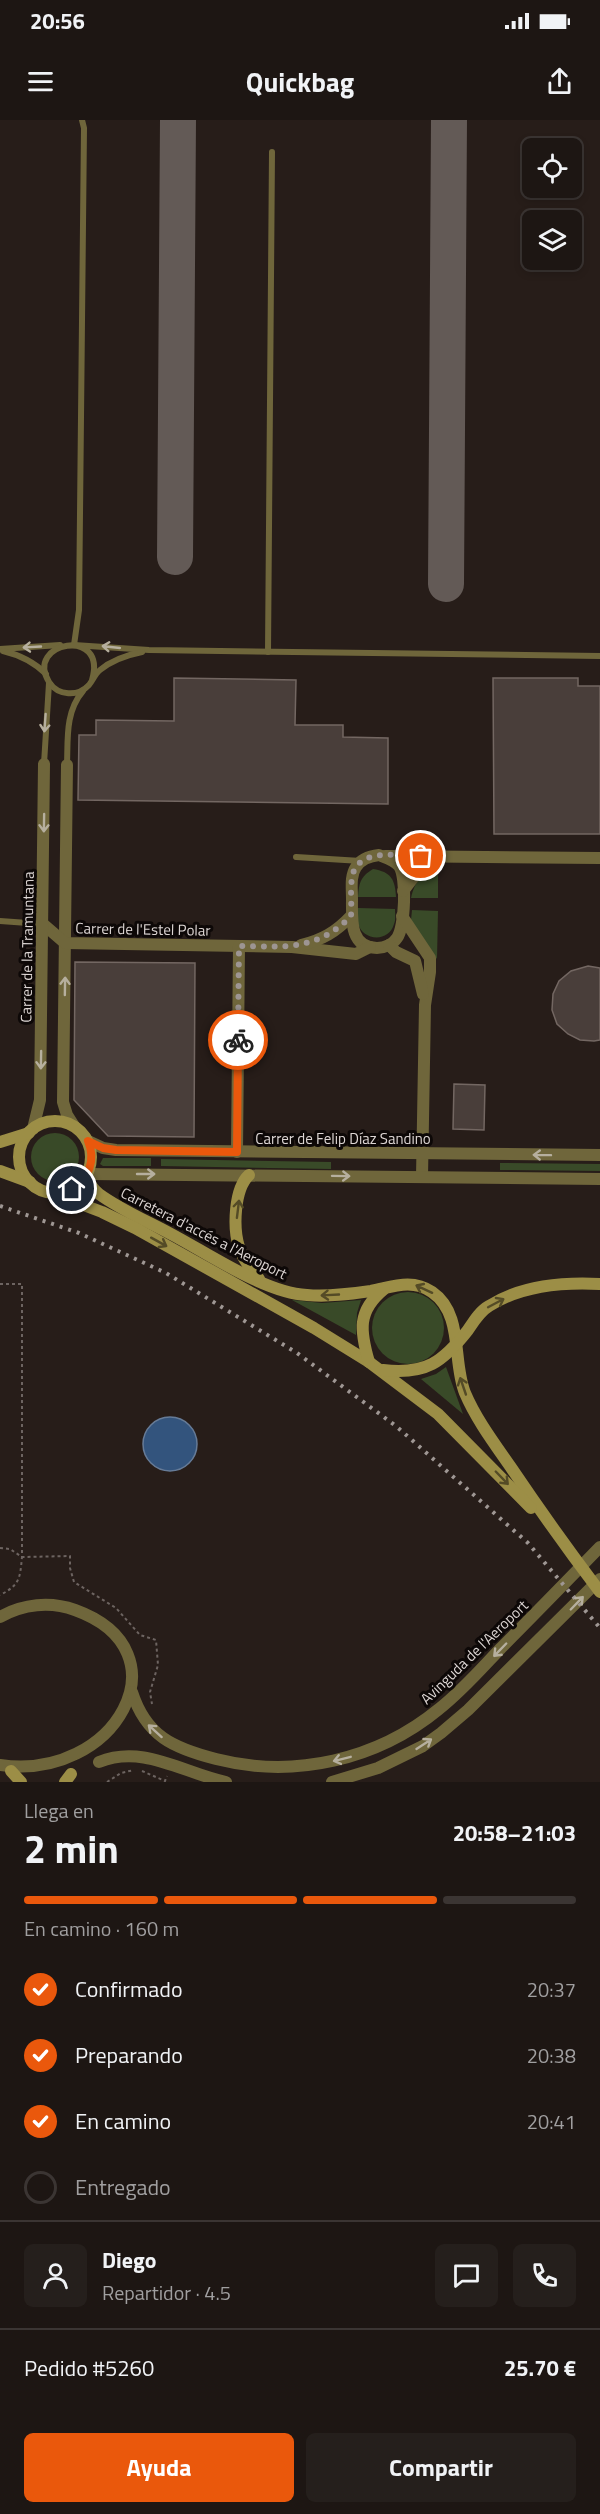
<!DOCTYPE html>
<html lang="es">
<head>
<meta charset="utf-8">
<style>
	body { margin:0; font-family:"Titillium Web",sans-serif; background:#251f1c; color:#f1f3f6; height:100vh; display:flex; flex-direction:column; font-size:22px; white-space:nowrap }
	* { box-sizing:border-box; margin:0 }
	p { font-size:20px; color:#a09fa0 }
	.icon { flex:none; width:33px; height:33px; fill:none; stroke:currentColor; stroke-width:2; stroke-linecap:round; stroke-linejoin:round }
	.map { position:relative; height:1662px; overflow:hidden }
	.drawer { display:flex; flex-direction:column; background:#1d1613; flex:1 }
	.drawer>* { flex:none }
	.fabs { position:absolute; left:522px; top:18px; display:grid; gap:12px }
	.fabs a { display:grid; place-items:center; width:60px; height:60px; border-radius:9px; background:#1d1613; box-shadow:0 3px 9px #0003,0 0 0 2px #3b3533; font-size:30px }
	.pin { position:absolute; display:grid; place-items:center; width:51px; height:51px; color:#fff; margin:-26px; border:3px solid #fff; border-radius:50%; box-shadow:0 2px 6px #0007 }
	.courier { position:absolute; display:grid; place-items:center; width:60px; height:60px; margin:-30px; border:4px solid #ea580c; border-radius:50%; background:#fff; color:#222; box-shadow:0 2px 8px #0007 }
	.summary em { font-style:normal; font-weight:700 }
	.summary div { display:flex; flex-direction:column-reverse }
	.summary { display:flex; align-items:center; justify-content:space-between; height:102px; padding:0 24px }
	h1 { font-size:39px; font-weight:700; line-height:45px }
	.bar { display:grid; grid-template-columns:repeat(4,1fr); gap:9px 6px; align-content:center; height:72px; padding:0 24px }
	.bar i { height:8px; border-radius:4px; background:#3b3533 }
	.bar .current { background:#ea580c }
	.bar p { grid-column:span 4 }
	.line { display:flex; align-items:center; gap:15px; padding:0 24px; border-top:2px solid #3b3533 }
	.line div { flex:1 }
	.round { display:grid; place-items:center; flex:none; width:63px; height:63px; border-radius:9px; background:#251f1c }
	ol { padding:0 24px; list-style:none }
	li { display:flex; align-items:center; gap:18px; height:66px }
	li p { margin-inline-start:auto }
	li .icon { padding:6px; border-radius:50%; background:#ea580c; color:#fff; stroke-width:4 }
	li:last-child { color:#a09fa0 }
	li i { width:33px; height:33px; border:3px solid #3b3533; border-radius:50% }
	.button { display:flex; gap:12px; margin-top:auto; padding:12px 24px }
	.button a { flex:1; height:69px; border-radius:9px; background:#ea580c; color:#fff; font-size:24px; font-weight:700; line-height:69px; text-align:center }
	.button a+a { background:#251f1c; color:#f1f3f6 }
	.status { display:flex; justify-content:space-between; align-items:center; height:42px; padding:0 30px; background:#1d1613; direction:ltr }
	.status svg { height:16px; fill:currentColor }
	header { display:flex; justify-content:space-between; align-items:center; height:78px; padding:0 24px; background:#1d1613; font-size:27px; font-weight:700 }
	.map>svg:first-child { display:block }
</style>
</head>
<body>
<div class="status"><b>20:56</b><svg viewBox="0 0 49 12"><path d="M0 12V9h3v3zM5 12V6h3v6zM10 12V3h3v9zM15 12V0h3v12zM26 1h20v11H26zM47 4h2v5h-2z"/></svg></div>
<header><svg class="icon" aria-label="menu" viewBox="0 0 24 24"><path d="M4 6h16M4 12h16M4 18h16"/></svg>Quickbag<svg class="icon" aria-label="share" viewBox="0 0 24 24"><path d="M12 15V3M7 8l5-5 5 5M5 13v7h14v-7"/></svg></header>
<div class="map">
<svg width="600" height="1662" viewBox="0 0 600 1662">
	<rect width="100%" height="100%" fill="#271d19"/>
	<g fill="#394a28">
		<path d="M373 749C391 752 395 759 396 777H358C359 763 360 757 373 749Z"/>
		<path d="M438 749V778H411C414 763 422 751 438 749Z"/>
		<path d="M358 788 395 789C395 794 396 800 394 804 389 823 362 821 358 803 357 798 358 792 358 788Z"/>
		<polygon points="412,790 438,791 437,839 411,800"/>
		<circle cx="55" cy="1037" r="24"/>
		<polygon points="103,1038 151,1038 151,1046 103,1046 100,1044"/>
		<polygon points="161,1039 331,1042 331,1049 161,1046"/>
		<polygon points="500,1043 600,1044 600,1051 500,1050"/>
		<circle cx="408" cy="1208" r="36"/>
		<polygon points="292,1180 322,1183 361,1180 357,1193 356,1215"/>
		<polygon points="446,1247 463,1294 421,1259 436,1254"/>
	</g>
	<circle fill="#33547d" stroke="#667b97" stroke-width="1.5" cx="170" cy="1324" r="27"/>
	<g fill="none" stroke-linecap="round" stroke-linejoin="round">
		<g stroke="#635a56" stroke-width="36">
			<polyline points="175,437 178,0"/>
			<polyline points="446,464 449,0"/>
		</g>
	</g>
	<g fill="#493e3a" stroke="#736762" stroke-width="1.5">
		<polygon points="174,558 296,560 295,605 343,605 343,617 388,618 388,684 78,680 79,615 96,615 96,600 174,601"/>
		<polygon points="493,558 578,558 578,566 600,566 600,714 494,714"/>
		<polygon points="75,842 195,843 194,1017 108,1016 74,980"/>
		<polygon points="588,846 600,848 600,920 594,921 580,920 568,914 557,904 552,890 553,874 559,861 571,851"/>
		<polygon points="454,964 485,965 484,1010 453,1009"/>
	</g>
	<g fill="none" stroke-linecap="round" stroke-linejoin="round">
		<g stroke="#6d6461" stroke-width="2" stroke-dasharray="3 3" stroke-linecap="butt">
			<path d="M0 1164H22V1437C20 1458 20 1465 0 1475"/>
			<polyline points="0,1428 10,1429 22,1437 70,1436 70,1448 74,1462 116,1488 140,1515 156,1520 158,1545 150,1572 152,1584"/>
			<polyline points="142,1651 165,1661 167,1656"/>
			<polyline points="107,1662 121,1653 134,1650"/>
		</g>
		<g stroke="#6f663b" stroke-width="6">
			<polyline points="82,0 84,8 79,490 74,525 149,530 600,536"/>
			<polyline points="0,529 60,525"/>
			<path d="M3 531C20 535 34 542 46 554"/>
			<polyline points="268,532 272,32"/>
			<path d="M92 560C108 506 24 522 49 562 58 576 78 577 89 565 93 560 95 554 100 550 112 540 127 535 142 532"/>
			<polyline points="44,644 49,563"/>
			<path d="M67 645C68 619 65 592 83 571"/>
			<polyline points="296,737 361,741"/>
			<polyline points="0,801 42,804"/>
		</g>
		<g stroke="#6f663b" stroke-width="12">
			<polyline points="67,645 63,982 67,995 74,1006"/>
			<path d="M379 735C387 738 394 740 399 746 407 757 405 807 397 818 393 824 385 828 377 828 349 828 352 798 352 779 352 768 350 756 356 747 361 739 370 736 379 735Z"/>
			<polyline points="385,736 600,738"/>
			<polyline points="403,771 416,754 440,737"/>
			<polyline points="402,796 430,838 430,852 425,885 422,1057"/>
			<polyline points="43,804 65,823 292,827 356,834 370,827"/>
			<path d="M301 825C322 820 336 812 351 796"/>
			<polyline points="389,825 396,832 415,841 423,874"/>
			<polyline points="33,1009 40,980 44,644"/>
			<polyline points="237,1032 239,826"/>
		</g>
		<g stroke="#6f663b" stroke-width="12">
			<polyline points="88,1021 103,1028 116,1030 600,1035"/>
			<polyline points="88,1054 600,1059"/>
			<path d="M0 1497C23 1484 50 1481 75 1490 189 1531 115 1662 0 1645"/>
			<path d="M132 1572C146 1616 173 1628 216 1639 294 1659 377 1640 439 1589 462 1571 481 1549 501 1528 534 1495 567 1461 600 1427"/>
			<path d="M99 1642C143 1624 183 1653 226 1662"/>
			<polyline points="332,1662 378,1648 423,1626 441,1613 468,1590 600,1459"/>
		</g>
		<g stroke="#9c8e46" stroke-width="12">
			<circle cx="55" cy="1037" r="36"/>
			<polyline points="0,1022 29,1013"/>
			<polyline points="0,1051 30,1062"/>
			<path d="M249 1055C234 1069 233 1108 239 1127 242 1138 251 1149 259 1159"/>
			<path d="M86 1056C89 1064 93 1069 99 1074 121 1090 147 1101 171 1114 209 1134 265 1173 307 1175 328 1177 350 1174 371 1171 392 1167 412 1158 432 1172 464 1194 452 1241 465 1273 476 1299 494 1323 510 1346 539 1389 569 1431 600 1472"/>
			<polyline points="49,1072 102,1092 135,1108 314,1208 369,1242 438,1294 531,1388"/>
			<path d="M369 1242C360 1211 357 1191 384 1169"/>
			<path d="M383 1250C426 1255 443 1242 468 1210 474 1201 480 1191 489 1186 522 1165 563 1162 600 1164"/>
			<polyline points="11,1651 21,1662"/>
			<polyline points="65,1662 71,1654"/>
		</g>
		<polyline stroke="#9f9794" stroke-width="4" stroke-dasharray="3 6" stroke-linecap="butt" points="0,1086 79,1113 166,1153 297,1233 396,1306 528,1423 600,1508"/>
	</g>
	<defs><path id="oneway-shaft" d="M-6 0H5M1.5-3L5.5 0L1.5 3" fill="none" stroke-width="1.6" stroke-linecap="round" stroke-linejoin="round" transform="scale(1.5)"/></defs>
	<g stroke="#b6af9e">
		<use href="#oneway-shaft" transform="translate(32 527) rotate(177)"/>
		<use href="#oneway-shaft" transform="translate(111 527) rotate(-174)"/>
		<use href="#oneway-shaft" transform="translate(45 603) rotate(94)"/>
		<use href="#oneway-shaft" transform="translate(44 703) rotate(91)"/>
		<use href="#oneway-shaft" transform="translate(65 866) rotate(-89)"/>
		<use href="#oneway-shaft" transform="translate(41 940) rotate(91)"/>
		<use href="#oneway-shaft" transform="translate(542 1035) rotate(-179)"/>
		<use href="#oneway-shaft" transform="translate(146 1054)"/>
		<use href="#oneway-shaft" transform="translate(341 1056) rotate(1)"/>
		<use href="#oneway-shaft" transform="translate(577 1483) rotate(-46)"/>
		<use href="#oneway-shaft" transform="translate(500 1530) rotate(134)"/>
		<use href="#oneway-shaft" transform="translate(155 1611) rotate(-138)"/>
		<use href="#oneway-shaft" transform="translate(424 1624) rotate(-33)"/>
		<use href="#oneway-shaft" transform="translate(342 1639) rotate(166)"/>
	</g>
	<g stroke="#544b26">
		<use href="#oneway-shaft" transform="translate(238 1089) rotate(-83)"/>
		<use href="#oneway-shaft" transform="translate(159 1122) rotate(29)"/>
		<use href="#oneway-shaft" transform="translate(424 1169) rotate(-155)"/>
		<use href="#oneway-shaft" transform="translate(330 1175) rotate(177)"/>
		<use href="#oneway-shaft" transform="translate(496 1183) rotate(-28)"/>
		<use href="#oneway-shaft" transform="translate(463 1266) rotate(-109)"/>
		<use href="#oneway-shaft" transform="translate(502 1358) rotate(46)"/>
	</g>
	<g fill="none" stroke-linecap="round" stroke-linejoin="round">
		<path stroke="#9d9593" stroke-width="6" stroke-dasharray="0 10.8" d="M238 920 239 826C284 827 317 831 351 796 352 784 350 771 352 758 356 727 399 736 421 736"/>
		<path stroke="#ea580c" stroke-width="8" d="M72 1069C89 1059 96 1040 88 1021L103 1028 116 1030 237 1032 238 920"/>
	</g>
	<g text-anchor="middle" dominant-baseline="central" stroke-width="6" stroke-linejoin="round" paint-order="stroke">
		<g font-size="15" fill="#ddd6d4" stroke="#0d0807">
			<text transform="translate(143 809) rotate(1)">Carrer de l'Estel Polar</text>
			<text transform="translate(27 827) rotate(-89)">Carrer de la Tramuntana</text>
			<text x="343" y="1018">Carrer de Felip Díaz Sandino</text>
			<text transform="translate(204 1113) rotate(27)">Carretera d'accés a l'Aeroport</text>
			<text transform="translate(474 1532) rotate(-44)">Avinguda de l'Aeroport</text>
		</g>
	</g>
</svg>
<div class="fabs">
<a><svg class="icon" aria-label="locate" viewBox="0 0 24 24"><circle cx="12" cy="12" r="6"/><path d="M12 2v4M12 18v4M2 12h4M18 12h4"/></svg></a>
<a><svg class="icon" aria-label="layers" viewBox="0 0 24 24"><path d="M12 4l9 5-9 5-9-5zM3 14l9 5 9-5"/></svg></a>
</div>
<div class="pin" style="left:421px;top:736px;background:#ea580c"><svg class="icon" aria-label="bag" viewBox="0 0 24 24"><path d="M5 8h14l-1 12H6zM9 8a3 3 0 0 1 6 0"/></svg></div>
<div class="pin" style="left:72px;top:1069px;background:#1f2937"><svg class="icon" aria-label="home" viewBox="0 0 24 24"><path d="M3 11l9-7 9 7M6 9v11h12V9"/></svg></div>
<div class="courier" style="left:238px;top:920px"><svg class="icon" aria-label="bike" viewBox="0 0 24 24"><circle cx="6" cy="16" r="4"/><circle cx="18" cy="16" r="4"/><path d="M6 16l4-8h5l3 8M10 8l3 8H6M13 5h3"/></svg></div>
</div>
<section class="drawer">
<div class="summary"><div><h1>2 min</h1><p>Llega en</p></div><em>20:58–21:03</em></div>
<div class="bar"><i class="current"></i><i class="current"></i><i class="current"></i><i></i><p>En camino · 160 m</p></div>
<ol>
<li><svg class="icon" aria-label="check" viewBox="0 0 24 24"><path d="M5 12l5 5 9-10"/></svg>Confirmado<p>20:37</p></li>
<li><svg class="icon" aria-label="check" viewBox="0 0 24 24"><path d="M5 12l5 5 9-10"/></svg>Preparando<p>20:38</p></li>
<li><svg class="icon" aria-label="check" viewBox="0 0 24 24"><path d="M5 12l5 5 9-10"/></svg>En camino<p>20:41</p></li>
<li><i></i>Entregado</li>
</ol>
<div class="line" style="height:108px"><a class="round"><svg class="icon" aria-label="person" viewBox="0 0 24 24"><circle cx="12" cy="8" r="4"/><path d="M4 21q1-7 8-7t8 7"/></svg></a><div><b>Diego</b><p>Repartidor · 4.5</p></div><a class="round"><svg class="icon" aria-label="chat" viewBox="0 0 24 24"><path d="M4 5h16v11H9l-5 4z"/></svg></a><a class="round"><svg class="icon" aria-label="phone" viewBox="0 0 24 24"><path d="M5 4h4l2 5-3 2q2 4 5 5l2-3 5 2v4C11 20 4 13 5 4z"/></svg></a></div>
<div class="line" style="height:78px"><div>Pedido #5260</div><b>25.70 €</b></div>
<div class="button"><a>Ayuda</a><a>Compartir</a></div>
</section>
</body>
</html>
